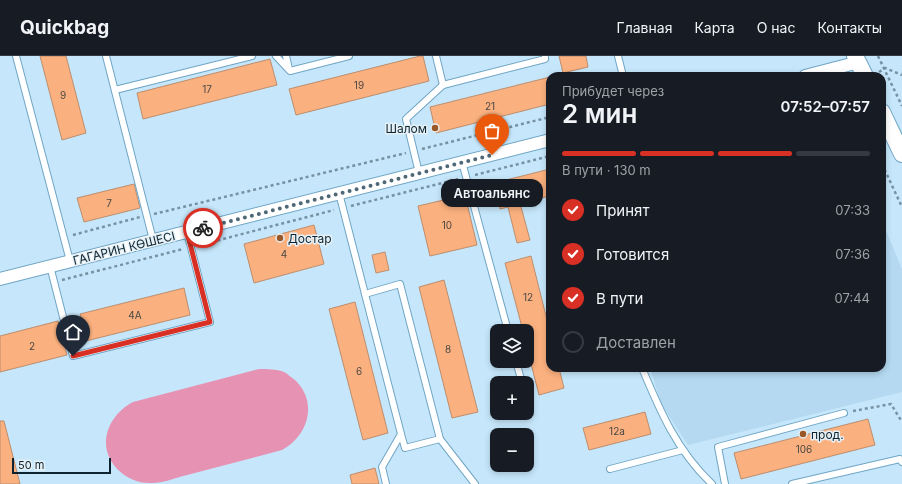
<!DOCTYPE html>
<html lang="ru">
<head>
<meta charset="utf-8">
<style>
	body { margin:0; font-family:Inter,sans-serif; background:#20242c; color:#f1f3f6; height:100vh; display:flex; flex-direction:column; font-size:15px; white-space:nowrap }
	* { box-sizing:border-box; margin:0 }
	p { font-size:13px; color:#9ea1a6 }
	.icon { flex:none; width:22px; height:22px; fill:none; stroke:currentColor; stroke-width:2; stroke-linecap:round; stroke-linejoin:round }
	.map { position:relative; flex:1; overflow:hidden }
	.side { position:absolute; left:546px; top:16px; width:340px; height:300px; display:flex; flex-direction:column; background:#171b24; border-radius:12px; box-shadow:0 2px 6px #0003 }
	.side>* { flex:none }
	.tools { position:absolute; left:490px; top:268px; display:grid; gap:8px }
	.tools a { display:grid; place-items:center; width:44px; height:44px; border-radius:8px; background:#171b24; box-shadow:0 2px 6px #0003; font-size:20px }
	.scale { position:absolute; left:12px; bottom:10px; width:99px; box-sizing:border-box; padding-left:4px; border:2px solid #0d2430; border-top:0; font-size:11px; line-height:14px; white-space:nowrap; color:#0d2430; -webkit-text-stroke:3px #e6f1f7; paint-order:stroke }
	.pin { position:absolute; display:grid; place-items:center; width:34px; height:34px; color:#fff; margin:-41px -17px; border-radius:50% 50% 50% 0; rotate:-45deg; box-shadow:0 0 4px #0007 }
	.pin .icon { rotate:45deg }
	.courier { position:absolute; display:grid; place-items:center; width:40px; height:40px; margin:-20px; border:3px solid #d93025; border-radius:50%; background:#fff; color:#222; box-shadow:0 1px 5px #0007 }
	.bubble { position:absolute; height:28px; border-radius:12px; background:#171b24; box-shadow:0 2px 6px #0003; font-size:13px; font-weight:600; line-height:28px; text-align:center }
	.head em { font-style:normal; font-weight:600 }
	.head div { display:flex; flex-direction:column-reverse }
	.head { display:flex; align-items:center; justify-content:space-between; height:68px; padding:0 16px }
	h1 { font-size:26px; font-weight:600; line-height:30px }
	.bar { display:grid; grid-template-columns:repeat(4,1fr); gap:6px 4px; align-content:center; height:48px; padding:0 16px }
	.bar i { height:5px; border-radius:3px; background:#363941 }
	.bar .on { background:#d93025 }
	.bar p { grid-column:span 4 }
	ol { padding:0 16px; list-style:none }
	li { display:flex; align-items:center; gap:12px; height:44px }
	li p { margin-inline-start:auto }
	li .icon { padding:4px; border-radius:50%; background:#d93025; color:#fff; stroke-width:4 }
	li:last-child { color:#9ea1a6 }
	li i { width:22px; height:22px; border:2px solid #363941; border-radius:50% }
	header { display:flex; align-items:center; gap:24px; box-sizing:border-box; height:56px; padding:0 20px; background:#171b24; border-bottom:1px solid #363941 }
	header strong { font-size:19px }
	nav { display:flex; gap:22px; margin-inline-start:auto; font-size:14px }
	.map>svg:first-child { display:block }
</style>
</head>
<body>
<header>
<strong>Quickbag</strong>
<nav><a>Главная</a><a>Карта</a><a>О нас</a><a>Контакты</a></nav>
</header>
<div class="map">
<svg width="902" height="428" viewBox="0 0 902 428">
	<rect width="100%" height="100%" fill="#c6e7fb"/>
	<polygon fill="#b4d9f0" points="882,165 902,213 902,336 688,389 661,348 650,312 882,312"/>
	<path fill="#e692b3" d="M259 313C267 313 277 313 284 316 288 318 292 322 296 325 318 347 308 380 282 394 252 402 221 410 191 418 177 421 163 428 149 427 127 427 105 408 106 385 107 368 118 354 133 346Z"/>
	<g fill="#fbb17f" stroke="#bd8d6d">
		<polygon points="40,0 66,0 86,77 62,84"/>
		<polygon points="420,0 423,0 429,25 296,59 289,33"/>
		<polygon points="559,0 586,0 588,11 563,17"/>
		<polygon points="270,3 277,29 143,63 137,37"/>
		<polygon points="550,21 550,48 436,77 430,51"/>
		<polygon points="550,113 550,140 520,147 530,184 517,187 508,151 500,153 494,127"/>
		<polygon points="134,128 140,152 84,166 77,142"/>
		<polygon points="465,139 477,189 430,200 418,150"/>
		<polygon points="314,169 324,208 254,227 244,188"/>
		<polygon points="385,196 389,214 376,217 372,199"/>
		<polygon points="531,200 550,276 550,312 559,312 564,332 539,339 527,292 527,275 523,275 505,207"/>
		<polygon points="444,224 478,356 452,362 419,231"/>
		<polygon points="184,232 190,259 86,285 80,258"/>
		<polygon points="355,246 388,377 363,384 329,253"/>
		<polygon points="58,265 67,299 0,316 0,280"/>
		<polygon points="645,356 651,378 589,394 583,372"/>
		<polygon points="868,363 875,389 741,423 734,397"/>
		<polygon points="0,365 4,365 20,428 0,428"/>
		<polygon points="375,412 379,428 352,428 350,419"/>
	</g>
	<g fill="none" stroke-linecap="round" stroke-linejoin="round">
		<defs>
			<g id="lane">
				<polyline points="16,0 70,205"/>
				<polyline points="106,0 153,184"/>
				<polyline points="276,0 290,15 349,0"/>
				<polyline points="286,0 289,13"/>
				<polyline points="436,0 443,29 545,3 545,0"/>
				<polyline points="618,0 623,20"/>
				<polyline points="115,34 252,0"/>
				<polyline points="462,106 508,275"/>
				<polyline points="419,117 406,63 443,29"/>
				<polyline points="339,137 401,378 382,411 386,428"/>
				<polyline points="50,210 73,300 210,266 187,176"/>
				<polyline points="365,238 400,228 440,383 475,428"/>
				<polyline points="516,305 522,327"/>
				<path d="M642 312C660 355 677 395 712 428"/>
				<polyline points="401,378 405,392 440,383"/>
				<polyline points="610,413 683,394"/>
				<polyline points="725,428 718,391 844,357"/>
				<polyline points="792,428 900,403 902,406"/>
			</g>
			<g id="street">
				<polyline points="805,20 859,6"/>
				<polyline points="0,223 550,84"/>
			</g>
			<g id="secondary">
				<polyline points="855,0 865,20"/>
				<polyline points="882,56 902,98"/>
			</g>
		</defs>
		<use href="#lane" stroke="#6fa5c5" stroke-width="8"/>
		<use href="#street" stroke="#6fa5c5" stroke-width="14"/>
		<use href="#secondary" stroke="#6fa5c5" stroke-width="18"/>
		<g stroke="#7692a3" stroke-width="2.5" stroke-dasharray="3 3" stroke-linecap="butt">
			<polyline points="878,0 902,50"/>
			<polyline points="879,16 885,12 902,19"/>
			<polyline points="422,93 550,61"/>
			<polyline points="882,108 902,151"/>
			<polyline points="475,119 550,100"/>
			<polyline points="351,150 458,123"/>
			<polyline points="154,158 406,97"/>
			<polyline points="73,179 140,161"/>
			<polyline points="200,189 334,154"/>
			<polyline points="62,224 183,193"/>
			<polyline points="853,355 891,348 902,366"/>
		</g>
		<use href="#lane" stroke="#fff" stroke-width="6"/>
		<use href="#street" stroke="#fff" stroke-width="12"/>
		<use href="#secondary" stroke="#fff" stroke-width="16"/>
	</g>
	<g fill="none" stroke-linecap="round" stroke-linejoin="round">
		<polyline stroke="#4e6877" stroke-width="4" stroke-dasharray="0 7.2" points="203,172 492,99"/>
		<polyline stroke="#d93025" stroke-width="5" points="73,300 210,266 187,176 203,172"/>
	</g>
	<g fill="#995825" stroke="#e6f1f7" stroke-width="1.5">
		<circle cx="435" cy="72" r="4"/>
		<circle cx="280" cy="182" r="4"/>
		<circle cx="803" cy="378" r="4"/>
	</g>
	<g text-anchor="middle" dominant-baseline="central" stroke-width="3" stroke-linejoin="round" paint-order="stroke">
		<g font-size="10" fill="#484744">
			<text x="359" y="29">19</text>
			<text x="207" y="33">17</text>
			<text x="63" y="39">9</text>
			<text x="490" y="50">21</text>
			<text x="109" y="147">7</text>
			<text x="447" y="169">10</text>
			<text x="284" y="198">4</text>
			<text x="528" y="241">12</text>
			<text x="135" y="259">4А</text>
			<text x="32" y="290">2</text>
			<text x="448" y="293">8</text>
			<text x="359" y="315">6</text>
			<text x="617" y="375">12а</text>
			<text x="804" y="393">106</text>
		</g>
		<g font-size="12" fill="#0d2430" stroke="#e6f1f7" text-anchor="start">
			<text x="427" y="72" text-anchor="end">Шалом</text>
			<text x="288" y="182">Достар</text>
			<text x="811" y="378">прод.</text>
		</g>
		<g font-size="12" fill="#0d2430" stroke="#e6f1f7">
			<text transform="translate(124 192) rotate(-14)">ГАГАРИН КӨШЕСІ</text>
		</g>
	</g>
</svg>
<div class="tools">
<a><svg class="icon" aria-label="layers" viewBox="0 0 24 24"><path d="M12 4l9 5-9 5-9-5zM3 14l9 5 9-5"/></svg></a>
<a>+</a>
<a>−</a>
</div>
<div class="scale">50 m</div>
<div class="pin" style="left:492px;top:99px;background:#ea580c"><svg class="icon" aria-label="bag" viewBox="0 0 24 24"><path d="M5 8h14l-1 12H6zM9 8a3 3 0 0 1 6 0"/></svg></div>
<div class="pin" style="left:73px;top:300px;background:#1f2937"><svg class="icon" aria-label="home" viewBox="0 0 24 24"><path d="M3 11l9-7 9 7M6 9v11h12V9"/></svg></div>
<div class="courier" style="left:203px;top:172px"><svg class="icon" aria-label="bike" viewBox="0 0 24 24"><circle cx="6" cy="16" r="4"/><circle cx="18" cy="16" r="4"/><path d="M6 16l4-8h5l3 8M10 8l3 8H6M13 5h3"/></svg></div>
<div class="bubble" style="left:441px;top:123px;width:102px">Автоальянс</div>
<section class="side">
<div class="head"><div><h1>2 мин</h1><p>Прибудет через</p></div><em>07:52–07:57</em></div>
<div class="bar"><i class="on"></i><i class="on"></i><i class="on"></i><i></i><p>В пути · 130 m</p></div>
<ol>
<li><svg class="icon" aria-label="check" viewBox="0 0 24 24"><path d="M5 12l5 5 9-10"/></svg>Принят<p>07:33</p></li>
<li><svg class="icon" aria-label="check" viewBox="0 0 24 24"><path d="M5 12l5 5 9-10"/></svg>Готовится<p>07:36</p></li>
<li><svg class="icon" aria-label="check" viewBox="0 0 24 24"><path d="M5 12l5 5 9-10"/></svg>В пути<p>07:44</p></li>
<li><i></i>Доставлен</li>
</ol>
</section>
</div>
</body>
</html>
